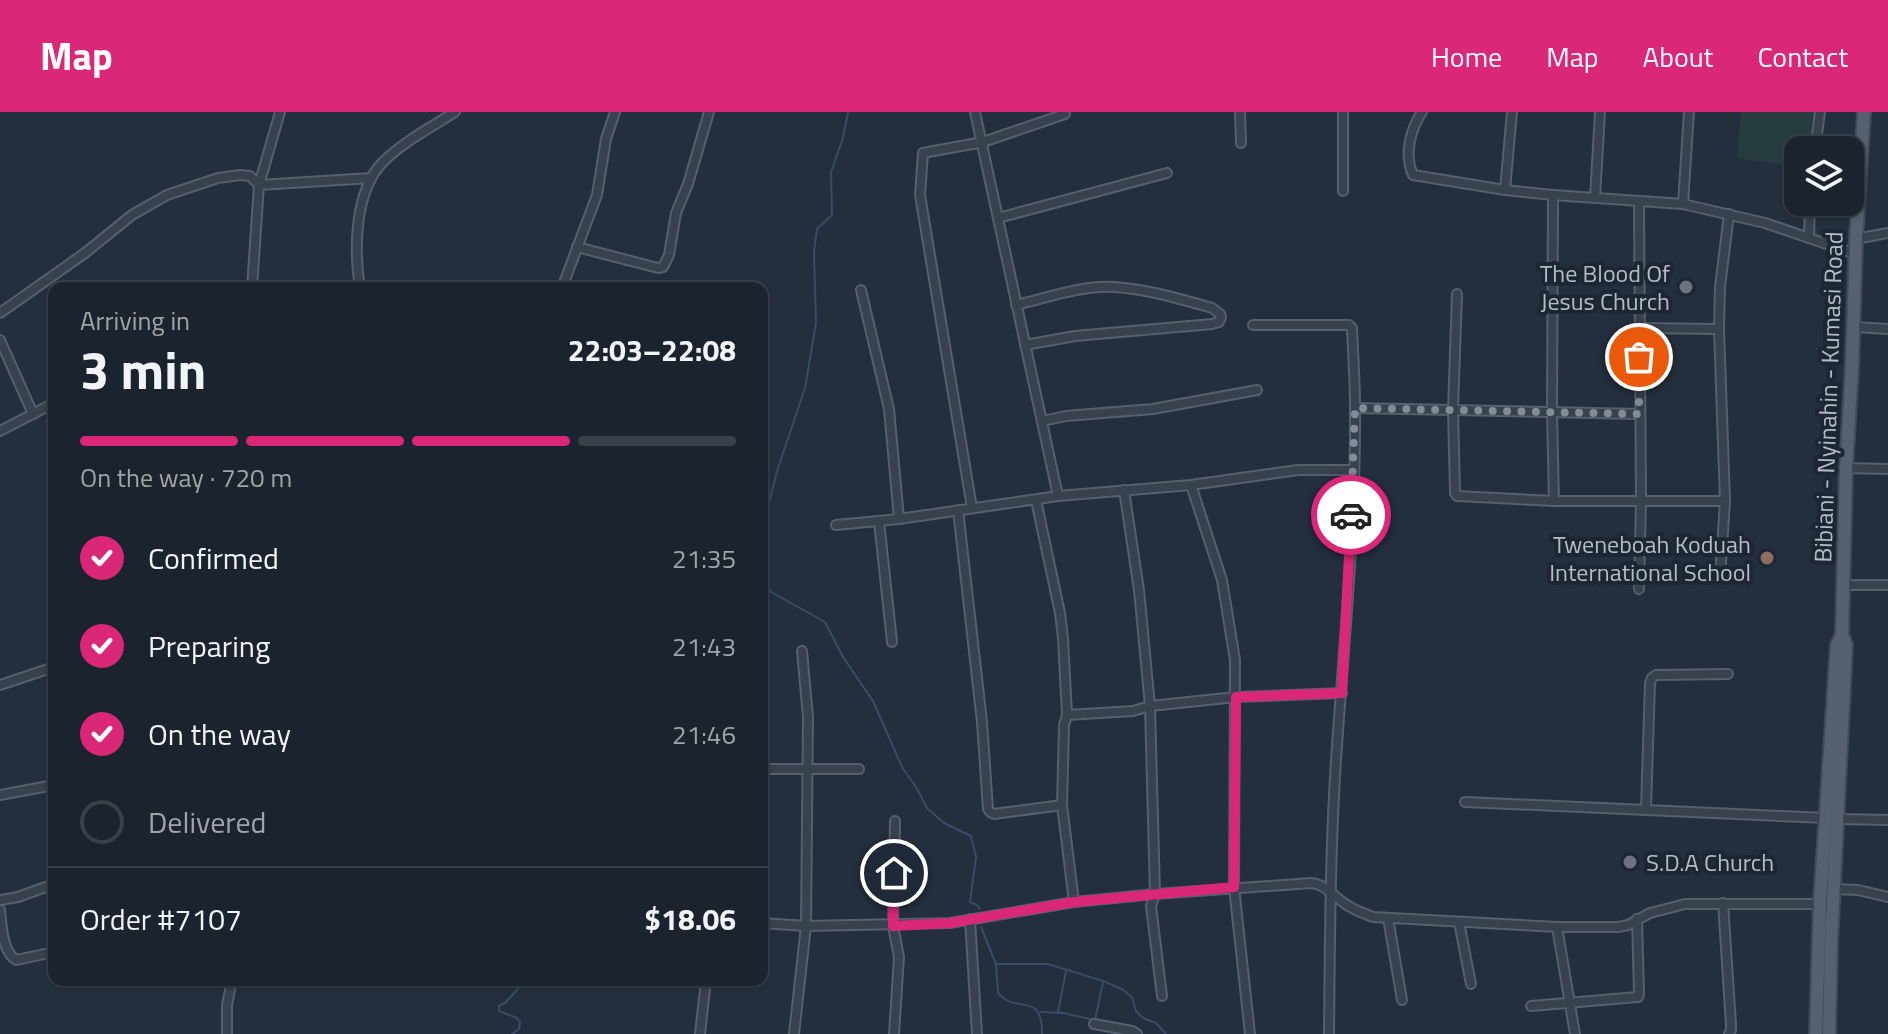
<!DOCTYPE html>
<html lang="en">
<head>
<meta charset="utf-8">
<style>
	body { margin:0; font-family:"Titillium Web",sans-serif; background:#242b36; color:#f1f3f6; height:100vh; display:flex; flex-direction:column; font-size:30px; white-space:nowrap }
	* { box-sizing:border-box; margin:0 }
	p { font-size:26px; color:#a0a4aa }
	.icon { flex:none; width:44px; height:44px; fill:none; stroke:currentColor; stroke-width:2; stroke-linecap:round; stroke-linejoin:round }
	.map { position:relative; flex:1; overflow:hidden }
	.drawer { position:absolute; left:48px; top:170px; width:720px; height:704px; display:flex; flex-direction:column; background:#1b232e; border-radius:16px; box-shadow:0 2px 6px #0004,0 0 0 2px #39404a }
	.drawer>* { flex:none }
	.buttons { position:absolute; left:1784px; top:24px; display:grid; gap:16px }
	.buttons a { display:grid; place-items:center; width:80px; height:80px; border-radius:16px; background:#1b232e; box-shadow:0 2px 6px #0004,0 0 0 2px #39404a; font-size:40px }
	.pin { position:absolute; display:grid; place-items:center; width:68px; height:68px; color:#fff; margin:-34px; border:4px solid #fff; border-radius:50%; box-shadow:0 2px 8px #0007 }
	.courier { position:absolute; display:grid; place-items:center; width:80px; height:80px; margin:-40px; border:6px solid #db2777; border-radius:50%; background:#fff; color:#222; box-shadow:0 2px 10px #0007 }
	.summary em { font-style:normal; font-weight:700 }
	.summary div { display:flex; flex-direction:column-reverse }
	.summary { display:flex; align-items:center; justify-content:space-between; height:136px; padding:0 32px }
	h1 { font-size:52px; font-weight:700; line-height:60px }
	.bar { display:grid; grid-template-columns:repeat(4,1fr); gap:12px 8px; align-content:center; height:96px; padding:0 32px }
	.bar i { height:10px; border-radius:6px; background:#39404a }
	.bar .current { background:#db2777 }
	.bar p { grid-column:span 4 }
	.line { display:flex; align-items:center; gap:20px; padding:0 32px; border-top:2px solid #39404a }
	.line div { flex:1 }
	ol { padding:0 32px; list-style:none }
	li { display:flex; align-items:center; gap:24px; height:88px }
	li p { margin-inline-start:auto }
	li .icon { padding:8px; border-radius:50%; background:#db2777; color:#fff; stroke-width:4 }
	li:last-child { color:#a0a4aa }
	li i { width:44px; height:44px; border:4px solid #39404a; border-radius:50% }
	header { display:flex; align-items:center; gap:48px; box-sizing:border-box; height:112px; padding:0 40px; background:#db2777; color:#fff }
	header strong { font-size:38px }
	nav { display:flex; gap:44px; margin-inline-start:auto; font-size:28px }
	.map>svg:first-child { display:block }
</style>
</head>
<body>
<header>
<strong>Map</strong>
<nav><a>Home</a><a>Map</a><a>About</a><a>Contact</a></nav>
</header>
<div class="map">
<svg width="1888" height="922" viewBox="0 0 1888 922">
	<rect width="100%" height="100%" fill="#242f3e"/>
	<polygon fill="#263c3f" points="1741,0 1821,0 1816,38 1798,38 1798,55 1737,46"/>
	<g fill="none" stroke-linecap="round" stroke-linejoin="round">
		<g stroke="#394c67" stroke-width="2">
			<polyline points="762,412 767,400 777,359 805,276 816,211 814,140 817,117 832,103 831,60 843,26 848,0"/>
			<polyline points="762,462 771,480 825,510 843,545 873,589 902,655 916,675 927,696 944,711 971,724 976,745 970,790 977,793 980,797"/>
			<path d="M981 815 996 852 998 881C1018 904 1042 877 1042 922"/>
			<polyline points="996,852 1048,852 1103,869 1122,877 1132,885 1136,899 1143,906 1156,911 1166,922"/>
			<polyline points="1041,900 1063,901 1095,908 1103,870"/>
			<polyline points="1058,900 1066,859"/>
			<polyline points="512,922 519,917 520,910 517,906 499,899 499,894 505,891 526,868"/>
		</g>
		<defs>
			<g id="minor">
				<polyline points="975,0 1058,384"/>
				<polyline points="1240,0 1241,31"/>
				<path d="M1422 0C1410 18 1404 43 1413 63L1505 78 1553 83 1683 92 1765 111 1856 142"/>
				<polyline points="1815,38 1820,0"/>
				<polyline points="1505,78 1512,0"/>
				<polyline points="1343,79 1343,0"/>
				<polyline points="1553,83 1552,300 1554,389"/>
				<polyline points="1595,86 1600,0"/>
				<polyline points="1683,92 1689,0"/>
				<polyline points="998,106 1167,61"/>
				<polyline points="1809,126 1810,90"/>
				<polyline points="1856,127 1888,121"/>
				<polyline points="577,135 658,156 663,155 669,143 676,101 688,72 709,0"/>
				<polyline points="252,176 259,73 280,0"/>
				<path d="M360 176C354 138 354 80 383 50 403 30 430 16 455 0"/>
				<polyline points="562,176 597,83 606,27 615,0"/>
				<polyline points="861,178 889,297 899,407"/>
				<polyline points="1457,182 1453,298 1455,381 1457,384 1554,389 1725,389"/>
				<path d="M1016 193C1047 186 1082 173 1114 175 1147 177 1180 187 1212 196L1220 202 1221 205 1219 210 1212 212 1075 224 1025 233"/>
				<polyline points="0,201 85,141 132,103 167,83 218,66 240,63 250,64 259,73 371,66"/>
				<path d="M1253 213H1349L1352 216C1353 242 1355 269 1355 295 1356 413 1344 531 1336 648 1330 739 1330 831 1329 922"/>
				<polyline points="1854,215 1888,217"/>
				<polyline points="1639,216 1719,217"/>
				<polyline points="0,228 33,302"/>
				<polyline points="1355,296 1639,302"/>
				<polyline points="1042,309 1066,304 1153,297 1257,278"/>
				<polyline points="0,319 54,291"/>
				<polyline points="1846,356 1888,357"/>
				<polyline points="1191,373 1222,468 1235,548 1234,775 1250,922"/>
				<polyline points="1124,378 1139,478 1150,594 1155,782 1151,794 1162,884"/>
				<polyline points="1036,388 1060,501 1063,526 1067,603 1064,613 1062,693 1074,790"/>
				<polyline points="972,396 920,83 923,41 983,30 1065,2"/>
				<polyline points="958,398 982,610 988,697 990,700 994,702 1062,693"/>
				<polyline points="879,409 892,530"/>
				<polyline points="836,413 899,407 1058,384 1191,373 1298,358 1353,358"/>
				<polyline points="1720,466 1725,389 1719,217 1720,175 1729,102"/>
				<polyline points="1843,473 1888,473"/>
				<polyline points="1639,477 1641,388 1639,90"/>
				<polyline points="0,573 54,555"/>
				<polyline points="1067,603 1133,599 1150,594 1236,585 1342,581"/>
				<polyline points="762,657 859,657"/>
				<polyline points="0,683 54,673"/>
				<polyline points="1465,690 1826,706"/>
				<polyline points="1646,697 1650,571 1652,566 1656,563 1728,562"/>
				<polyline points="1839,707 1888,708"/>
				<polyline points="1834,777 1858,778 1888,785"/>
				<polyline points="0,788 18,785 54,772"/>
				<polyline points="1723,791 1731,912 1731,918 1729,922"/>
				<path d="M0 798C2 814 2 839 16 848L54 840"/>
				<polyline points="1388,806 1402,888"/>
				<polyline points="970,807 977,922"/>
				<polyline points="1459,810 1471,872"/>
				<path d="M762 811 806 814 950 811 1074 790 1155 782 1311 771C1325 772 1333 784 1344 791 1353 798 1363 801 1373 805L1557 815H1618L1628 813 1650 801 1685 792H1825"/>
				<polyline points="1557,815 1575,922"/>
				<polyline points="1531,894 1638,885 1639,882 1637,807"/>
				<polyline points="1094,912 1132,919 1137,922"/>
				<polyline points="227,922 227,893 232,868"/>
				<polyline points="700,922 706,868"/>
				<polyline points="794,922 806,814 808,605 802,539"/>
				<polyline points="894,922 899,845 893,814 895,709"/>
			</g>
			<g id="primary">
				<polyline points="1816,922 1820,791 1837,533 1842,523 1846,356 1852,255 1856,127 1864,0"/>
				<polyline points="1829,922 1831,830 1846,533 1842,523"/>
			</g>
		</defs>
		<use href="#minor" stroke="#565f6c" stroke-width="12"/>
		<use href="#primary" stroke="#414a57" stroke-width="16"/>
		<use href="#minor" stroke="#38414e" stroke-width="8"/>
		<use href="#primary" stroke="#56606e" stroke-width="12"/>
	</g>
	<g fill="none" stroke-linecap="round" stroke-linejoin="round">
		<polyline stroke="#828b98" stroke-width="8" stroke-dasharray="0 14.4" points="1351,403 1355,296 1639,302 1639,245"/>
		<polyline stroke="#db2777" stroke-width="10" points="894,761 893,814 950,811 1074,790 1234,775 1236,585 1342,581 1351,403"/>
	</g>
	<g fill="#6b7280" stroke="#1d2633" stroke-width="3">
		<circle cx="1686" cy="175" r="8"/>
		<circle cx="1630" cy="750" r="8"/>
	</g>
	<circle fill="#8d6e63" stroke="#1d2633" stroke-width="3" cx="1767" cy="446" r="8"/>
	<g text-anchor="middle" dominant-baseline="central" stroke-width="8" stroke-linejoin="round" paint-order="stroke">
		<g font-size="24" fill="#b4bcc9" stroke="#1d2633" text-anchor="end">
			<text x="1670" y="161">The Blood Of<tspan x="1670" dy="28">Jesus Church</tspan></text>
			<text x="1751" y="432">Tweneboah Koduah<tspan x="1751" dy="28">International School</tspan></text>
			<text x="1646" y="750" text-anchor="start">S.D.A Church</text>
		</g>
		<g font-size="24" fill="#b4bcc9" stroke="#1d2633">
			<text transform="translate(1828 285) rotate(-88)">Bibiani - Nyinahin - Kumasi Road</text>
		</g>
	</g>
</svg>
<div class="buttons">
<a><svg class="icon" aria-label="layers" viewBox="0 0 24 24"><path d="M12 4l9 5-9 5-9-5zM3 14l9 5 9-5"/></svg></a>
</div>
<div class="pin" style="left:1639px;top:245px;background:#ea580c"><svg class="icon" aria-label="bag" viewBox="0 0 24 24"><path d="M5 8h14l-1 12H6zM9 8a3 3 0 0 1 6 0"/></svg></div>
<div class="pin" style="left:894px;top:761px;background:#1f2937"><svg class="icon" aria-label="home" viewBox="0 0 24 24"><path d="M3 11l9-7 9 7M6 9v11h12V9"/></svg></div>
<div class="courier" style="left:1351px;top:403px"><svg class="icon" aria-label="car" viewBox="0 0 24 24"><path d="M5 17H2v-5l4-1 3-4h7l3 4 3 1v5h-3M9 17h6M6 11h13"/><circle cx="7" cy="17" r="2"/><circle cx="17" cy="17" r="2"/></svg></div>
<section class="drawer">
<div class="summary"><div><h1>3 min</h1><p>Arriving in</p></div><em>22:03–22:08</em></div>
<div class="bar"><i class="current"></i><i class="current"></i><i class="current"></i><i></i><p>On the way · 720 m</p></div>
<ol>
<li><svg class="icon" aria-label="check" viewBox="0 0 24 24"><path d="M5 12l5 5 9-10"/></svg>Confirmed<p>21:35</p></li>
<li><svg class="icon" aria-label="check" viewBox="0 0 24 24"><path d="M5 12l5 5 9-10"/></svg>Preparing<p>21:43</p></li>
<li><svg class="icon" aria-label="check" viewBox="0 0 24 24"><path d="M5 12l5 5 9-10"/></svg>On the way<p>21:46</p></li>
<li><i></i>Delivered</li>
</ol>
<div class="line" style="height:104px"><div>Order #7107</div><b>$18.06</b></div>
</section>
</div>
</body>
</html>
